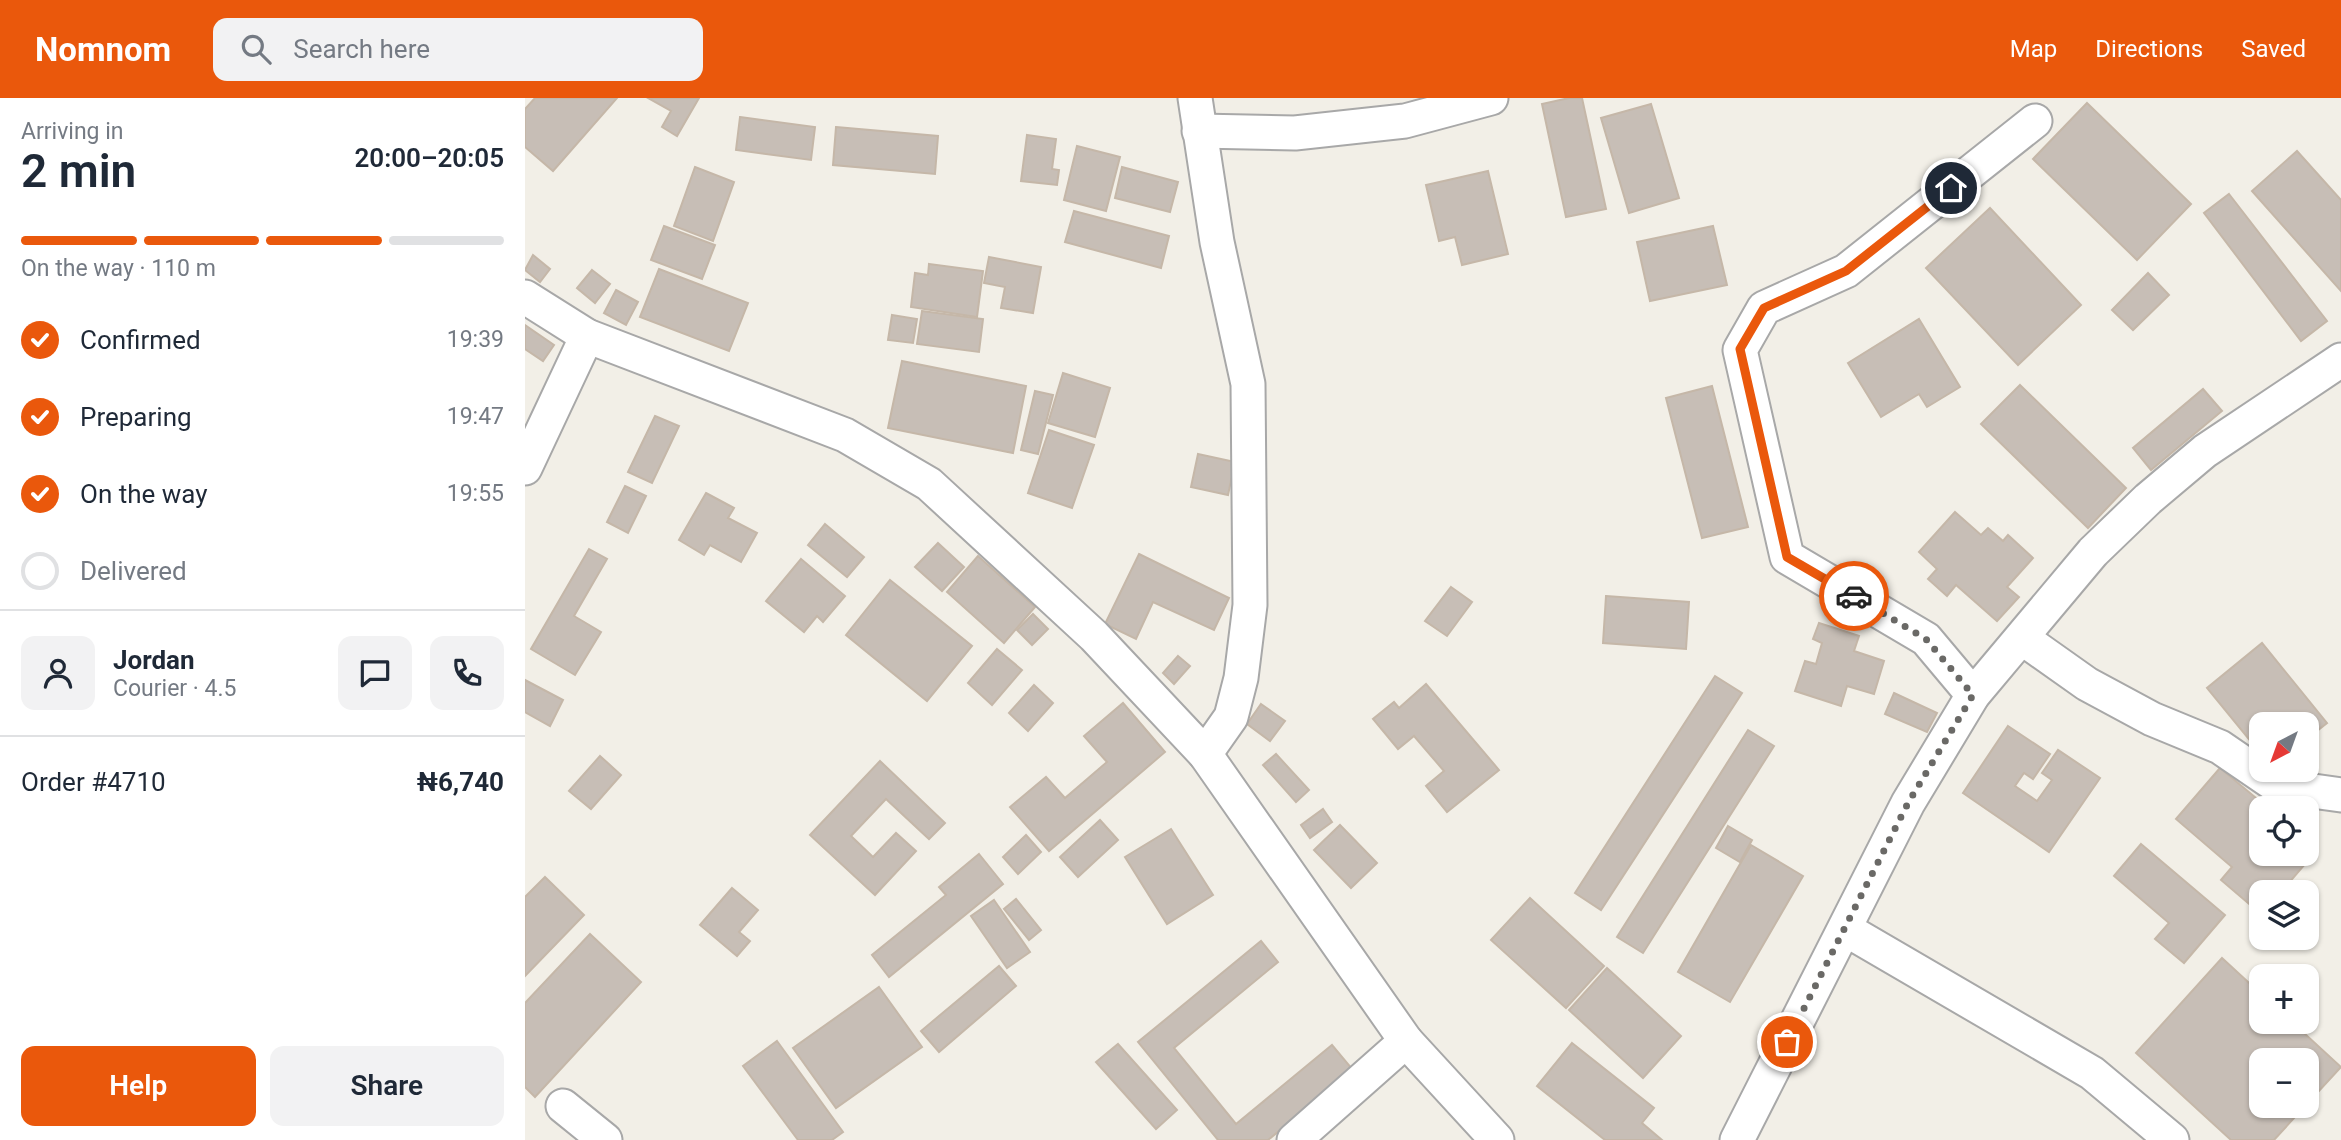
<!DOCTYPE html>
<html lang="en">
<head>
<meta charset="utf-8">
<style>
	body { margin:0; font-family:Roboto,sans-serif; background:#f2f2f3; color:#1f2937; height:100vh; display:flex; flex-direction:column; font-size:26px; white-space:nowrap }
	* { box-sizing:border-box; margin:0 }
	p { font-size:23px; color:#747a83 }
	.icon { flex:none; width:38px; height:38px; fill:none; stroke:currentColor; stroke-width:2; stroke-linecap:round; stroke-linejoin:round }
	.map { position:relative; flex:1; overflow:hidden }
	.drawer { display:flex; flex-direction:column; background:#fff; width:525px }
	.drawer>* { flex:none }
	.needle { width:46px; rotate:221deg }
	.controls { position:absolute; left:1724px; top:614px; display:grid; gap:14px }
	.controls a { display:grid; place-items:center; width:70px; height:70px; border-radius:14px; background:#fff; box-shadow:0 2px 5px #0004; font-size:35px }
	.pin { position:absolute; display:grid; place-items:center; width:60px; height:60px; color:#fff; margin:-30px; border:4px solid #fff; border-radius:50%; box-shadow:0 2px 7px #0007 }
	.courier { position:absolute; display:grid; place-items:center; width:70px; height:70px; margin:-35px; border:5px solid #ea580c; border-radius:50%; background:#fff; color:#222; box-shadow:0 2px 9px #0007 }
	.head em { font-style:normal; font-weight:600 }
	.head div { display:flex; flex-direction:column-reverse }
	.head { display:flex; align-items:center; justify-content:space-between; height:119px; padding:0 21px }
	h1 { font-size:46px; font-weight:600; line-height:52px }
	.bar { display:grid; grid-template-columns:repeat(4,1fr); gap:10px 7px; align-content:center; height:84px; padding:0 21px }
	.bar i { height:9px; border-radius:5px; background:#e0e1e3 }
	.bar .selected { background:#ea580c }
	.bar p { grid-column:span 4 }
	.line { display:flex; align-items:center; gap:18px; padding:0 21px; border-top:2px solid #e0e1e3 }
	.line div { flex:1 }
	.round { display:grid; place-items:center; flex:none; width:74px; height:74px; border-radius:14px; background:#f2f2f3 }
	ol { padding:0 21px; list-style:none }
	li { display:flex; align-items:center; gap:21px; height:77px }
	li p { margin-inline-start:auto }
	li .icon { padding:7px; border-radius:50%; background:#ea580c; color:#fff; stroke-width:4 }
	li:last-child { color:#747a83 }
	li i { width:38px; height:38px; border:4px solid #e0e1e3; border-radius:50% }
	.primary-button { display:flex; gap:14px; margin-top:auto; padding:14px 21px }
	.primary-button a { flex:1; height:80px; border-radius:14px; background:#ea580c; color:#fff; font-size:28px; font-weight:600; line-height:80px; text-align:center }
	.primary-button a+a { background:#f2f2f3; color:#1f2937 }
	header { display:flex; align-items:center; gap:42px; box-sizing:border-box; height:98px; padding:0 35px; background:#ea580c; color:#fff }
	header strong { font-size:33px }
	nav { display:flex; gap:38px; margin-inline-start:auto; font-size:24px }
	.search { width:490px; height:63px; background:#f2f2f3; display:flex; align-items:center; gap:18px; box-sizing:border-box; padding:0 24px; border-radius:14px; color:#747a83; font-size:26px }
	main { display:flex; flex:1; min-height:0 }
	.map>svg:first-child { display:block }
</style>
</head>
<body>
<header>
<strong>Nomnom</strong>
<div class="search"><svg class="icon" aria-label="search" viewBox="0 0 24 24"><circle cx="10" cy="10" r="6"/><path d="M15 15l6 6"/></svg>Search here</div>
<nav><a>Map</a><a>Directions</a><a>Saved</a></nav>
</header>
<main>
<section class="drawer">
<div class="head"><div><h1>2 min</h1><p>Arriving in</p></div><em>20:00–20:05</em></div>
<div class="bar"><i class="selected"></i><i class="selected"></i><i class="selected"></i><i></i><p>On the way · 110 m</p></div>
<ol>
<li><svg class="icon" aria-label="check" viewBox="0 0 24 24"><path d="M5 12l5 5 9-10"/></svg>Confirmed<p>19:39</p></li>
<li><svg class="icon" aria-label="check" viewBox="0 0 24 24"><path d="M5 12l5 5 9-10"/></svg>Preparing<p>19:47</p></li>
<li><svg class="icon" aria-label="check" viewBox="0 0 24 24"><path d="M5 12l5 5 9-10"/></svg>On the way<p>19:55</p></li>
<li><i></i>Delivered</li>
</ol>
<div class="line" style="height:126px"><a class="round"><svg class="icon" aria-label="person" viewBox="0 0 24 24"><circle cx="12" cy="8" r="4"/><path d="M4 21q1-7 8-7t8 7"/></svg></a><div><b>Jordan</b><p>Courier · 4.5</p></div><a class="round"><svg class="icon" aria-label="chat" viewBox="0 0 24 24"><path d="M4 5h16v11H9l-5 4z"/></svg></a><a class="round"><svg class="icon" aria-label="phone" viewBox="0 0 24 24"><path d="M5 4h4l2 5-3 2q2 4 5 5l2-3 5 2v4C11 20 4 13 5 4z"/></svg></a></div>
<div class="line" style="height:91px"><div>Order #4710</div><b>₦6,740</b></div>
<div class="primary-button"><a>Help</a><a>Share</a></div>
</section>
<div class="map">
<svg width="1816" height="1042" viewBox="0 0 1816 1042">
	<rect width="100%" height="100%" fill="#f2efe7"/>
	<g fill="#c7beb6" stroke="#c5b7a8" stroke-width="2">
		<polygon points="10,0 92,0 28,73 0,49 0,11"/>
		<polygon points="123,0 174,0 152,38 137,29 146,13"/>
		<polygon points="1044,0 1057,0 1081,111 1041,119 1017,6"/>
		<polygon points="1562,5 1666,106 1612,162 1508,61"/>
		<polygon points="1126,6 1154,100 1104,115 1076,20"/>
		<polygon points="215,19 290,29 286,62 211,52"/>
		<polygon points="311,29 413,38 410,76 308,67"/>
		<polygon points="502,37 531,41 527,71 534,72 532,87 496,83"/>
		<polygon points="552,48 595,59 581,113 539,102"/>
		<polygon points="1772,53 1816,102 1816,193 1727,93"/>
		<polygon points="170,69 209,84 188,143 149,128"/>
		<polygon points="597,69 653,84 645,114 590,100"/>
		<polygon points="963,73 983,156 937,167 930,139 914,143 901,87"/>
		<polygon points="1704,96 1802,223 1776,243 1679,115"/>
		<polygon points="1465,110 1556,207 1493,267 1401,170"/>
		<polygon points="549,113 644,138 636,170 540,144"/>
		<polygon points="139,128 190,147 177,181 126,162"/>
		<polygon points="1188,128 1202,187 1125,203 1112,144"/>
		<polygon points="8,157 25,171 15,184 0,172"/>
		<polygon points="464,159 516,169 508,215 476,210 480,189 459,185"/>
		<polygon points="404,166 458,173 452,219 386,209 390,175 403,177"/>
		<polygon points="134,171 223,205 204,253 115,219"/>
		<polygon points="67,172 85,186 70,205 52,190"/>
		<polygon points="1623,175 1644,197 1608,232 1587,212"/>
		<polygon points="91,192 113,204 101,227 79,215"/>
		<polygon points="397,213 458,221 454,254 392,246"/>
		<polygon points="367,217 392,221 388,245 363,242"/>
		<polygon points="1394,221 1435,289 1402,309 1394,296 1356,319 1323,265"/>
		<polygon points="0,227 29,247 18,263 0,251"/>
		<polygon points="377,263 501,288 488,355 363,330"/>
		<polygon points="538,275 585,290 570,339 523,325"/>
		<polygon points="1495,287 1601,390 1563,430 1456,326"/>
		<polygon points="1187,288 1223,429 1177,440 1141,300"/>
		<polygon points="1678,291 1697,313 1626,372 1608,350"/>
		<polygon points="510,293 528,297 513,356 496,352"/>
		<polygon points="130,318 154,328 127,385 103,374"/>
		<polygon points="524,332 569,347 547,410 503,395"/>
		<polygon points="673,356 710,364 703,397 666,389"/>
		<polygon points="100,388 121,398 103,435 82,424"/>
		<polygon points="181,395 209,410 203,420 232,435 216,464 185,447 179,457 154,442"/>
		<polygon points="1430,414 1456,437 1463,430 1478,443 1483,437 1508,460 1482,489 1494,499 1472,523 1431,487 1422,498 1403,481 1412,471 1394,454"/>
		<polygon points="300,426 339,459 322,479 283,447"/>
		<polygon points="413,445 439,469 417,493 390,469"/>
		<polygon points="64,451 82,461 49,518 76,534 50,577 6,551"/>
		<polygon points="614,456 704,500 689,532 628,504 611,541 580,526"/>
		<polygon points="453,458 510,509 479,545 422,494"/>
		<polygon points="276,461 320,498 298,524 292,518 279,534 241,503"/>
		<polygon points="365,482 447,548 402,603 321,537"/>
		<polygon points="926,489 947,504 922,538 900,523"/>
		<polygon points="1081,498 1164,504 1161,551 1078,545"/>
		<polygon points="508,516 523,531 507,547 492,532"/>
		<polygon points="1294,525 1334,538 1329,553 1359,563 1349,596 1322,588 1316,608 1270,593 1280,563 1291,566 1297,545 1288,541"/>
		<polygon points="1737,545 1802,625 1782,641 1782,626 1736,626 1736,656 1682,590"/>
		<polygon points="472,551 497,572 467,607 443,585"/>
		<polygon points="653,558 665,568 649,586 638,575"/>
		<polygon points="1190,578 1217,595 1076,812 1050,795"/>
		<polygon points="0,582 38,602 25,628 0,614"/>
		<polygon points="901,586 974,672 922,714 901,688 919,673 889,638 873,651 848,621 869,604 874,610"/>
		<polygon points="509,587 528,605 503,633 484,615"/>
		<polygon points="1369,595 1412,615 1402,634 1360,616"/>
		<polygon points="598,605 640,654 524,753 485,709 521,679 540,700 582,664 559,638"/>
		<polygon points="736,606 760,623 745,643 722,626"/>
		<polygon points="1483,628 1525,656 1508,681 1499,675 1490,688 1512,703 1527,682 1517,675 1533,652 1575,680 1524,754 1438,695"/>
		<polygon points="1223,632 1249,648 1118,855 1092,839"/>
		<polygon points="751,656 784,692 771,704 738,667"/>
		<polygon points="75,658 96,677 66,711 44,693"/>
		<polygon points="355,663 420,725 404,741 361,701 326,738 348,759 371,735 391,753 350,797 285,737"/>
		<polygon points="1695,670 1743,710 1736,710 1736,756 1782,756 1782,743 1792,752 1756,794 1736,794 1736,816 1696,782 1707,769 1651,721"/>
		<polygon points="798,711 807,724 785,740 776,727"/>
		<polygon points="575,722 593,742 553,779 535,759"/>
		<polygon points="815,727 852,765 826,790 789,752"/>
		<polygon points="1203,728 1227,742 1215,764 1191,750"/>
		<polygon points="646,731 688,797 642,826 600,759"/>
		<polygon points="501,737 516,754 493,776 478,759"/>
		<polygon points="1616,746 1700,817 1659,865 1630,841 1644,825 1589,778"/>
		<polygon points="1226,747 1278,778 1205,904 1153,874"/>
		<polygon points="454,756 478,786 364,879 347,857 421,797 414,789"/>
		<polygon points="20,779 59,817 0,878 0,799"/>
		<polygon points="207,790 233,812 214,834 225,843 212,858 175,827"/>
		<polygon points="1005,800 1079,868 1041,910 966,842"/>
		<polygon points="491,801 516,832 504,842 479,811"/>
		<polygon points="469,802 505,854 482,870 446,818"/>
		<polygon points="65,836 116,884 10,999 0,989 0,905"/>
		<polygon points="736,843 753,864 649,950 711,1026 807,947 828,972 743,1042 693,1042 613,944"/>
		<polygon points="1697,860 1736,896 1736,924 1767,924 1816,969 1782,1006 1782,962 1736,962 1736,1008 1780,1008 1749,1042 1706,1042 1611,955"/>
		<polygon points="474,868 491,888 414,954 396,933"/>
		<polygon points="1082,870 1156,938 1118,980 1044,912"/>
		<polygon points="354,889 397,949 311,1010 268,950"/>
		<polygon points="252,943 318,1034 307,1042 273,1042 218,968"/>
		<polygon points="1047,945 1129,1010 1117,1025 1137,1042 1080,1042 1012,988"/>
		<polygon points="593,946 652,1012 631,1031 571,964"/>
	</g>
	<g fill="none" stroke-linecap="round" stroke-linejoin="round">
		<defs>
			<g id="minor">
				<polyline points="670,0 692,144 723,286 725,507 716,580 706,619 680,656"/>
				<polyline points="674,33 770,35 880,23 966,0"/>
				<polyline points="0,199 62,238 320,337 404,386 569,538 680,656 881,943 972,1042"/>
				<polyline points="0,370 62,238"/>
				<polyline points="1497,540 1562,586 1627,621 1695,649 1752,688 1816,697"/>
				<polyline points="1448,597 1401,541 1262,459 1215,252 1239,210 1321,173 1510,23"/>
				<polyline points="1320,831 1567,975 1647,1042"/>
				<polyline points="38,1008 80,1042"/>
				<polyline points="769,1042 881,943"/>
				<polyline points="1212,1042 1383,705 1448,597 1568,454 1623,401 1680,353 1816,262"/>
			</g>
		</defs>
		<use href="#minor" stroke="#a8a8a8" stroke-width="37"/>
		<use href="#minor" stroke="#fff" stroke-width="33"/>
	</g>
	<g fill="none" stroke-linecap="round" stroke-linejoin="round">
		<polyline stroke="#6a6966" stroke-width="7" stroke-dasharray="0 12.6" points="1262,944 1383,705 1448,597 1401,541 1329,498"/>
		<polyline stroke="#ea580c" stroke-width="9" points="1329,498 1262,459 1215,251 1239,210 1321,173 1426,90"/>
	</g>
</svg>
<div class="controls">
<a><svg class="needle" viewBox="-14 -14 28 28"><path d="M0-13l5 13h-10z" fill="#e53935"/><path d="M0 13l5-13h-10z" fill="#747a83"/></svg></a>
<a><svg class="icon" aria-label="locate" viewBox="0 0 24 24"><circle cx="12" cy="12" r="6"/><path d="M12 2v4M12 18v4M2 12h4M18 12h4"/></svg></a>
<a><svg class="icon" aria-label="layers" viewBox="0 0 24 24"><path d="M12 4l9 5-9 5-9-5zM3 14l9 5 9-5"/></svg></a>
<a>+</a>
<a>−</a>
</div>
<div class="pin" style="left:1262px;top:944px;background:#ea580c"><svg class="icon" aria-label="bag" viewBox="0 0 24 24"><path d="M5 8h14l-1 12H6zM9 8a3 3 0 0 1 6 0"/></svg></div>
<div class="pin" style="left:1426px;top:90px;background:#1f2937"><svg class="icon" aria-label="home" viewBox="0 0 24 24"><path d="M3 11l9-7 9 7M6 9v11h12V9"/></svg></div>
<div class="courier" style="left:1329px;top:498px"><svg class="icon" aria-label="car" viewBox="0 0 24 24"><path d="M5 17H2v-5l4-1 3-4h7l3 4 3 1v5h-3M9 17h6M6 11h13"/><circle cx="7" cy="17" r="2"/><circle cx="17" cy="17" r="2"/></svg></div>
</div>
</main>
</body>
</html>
